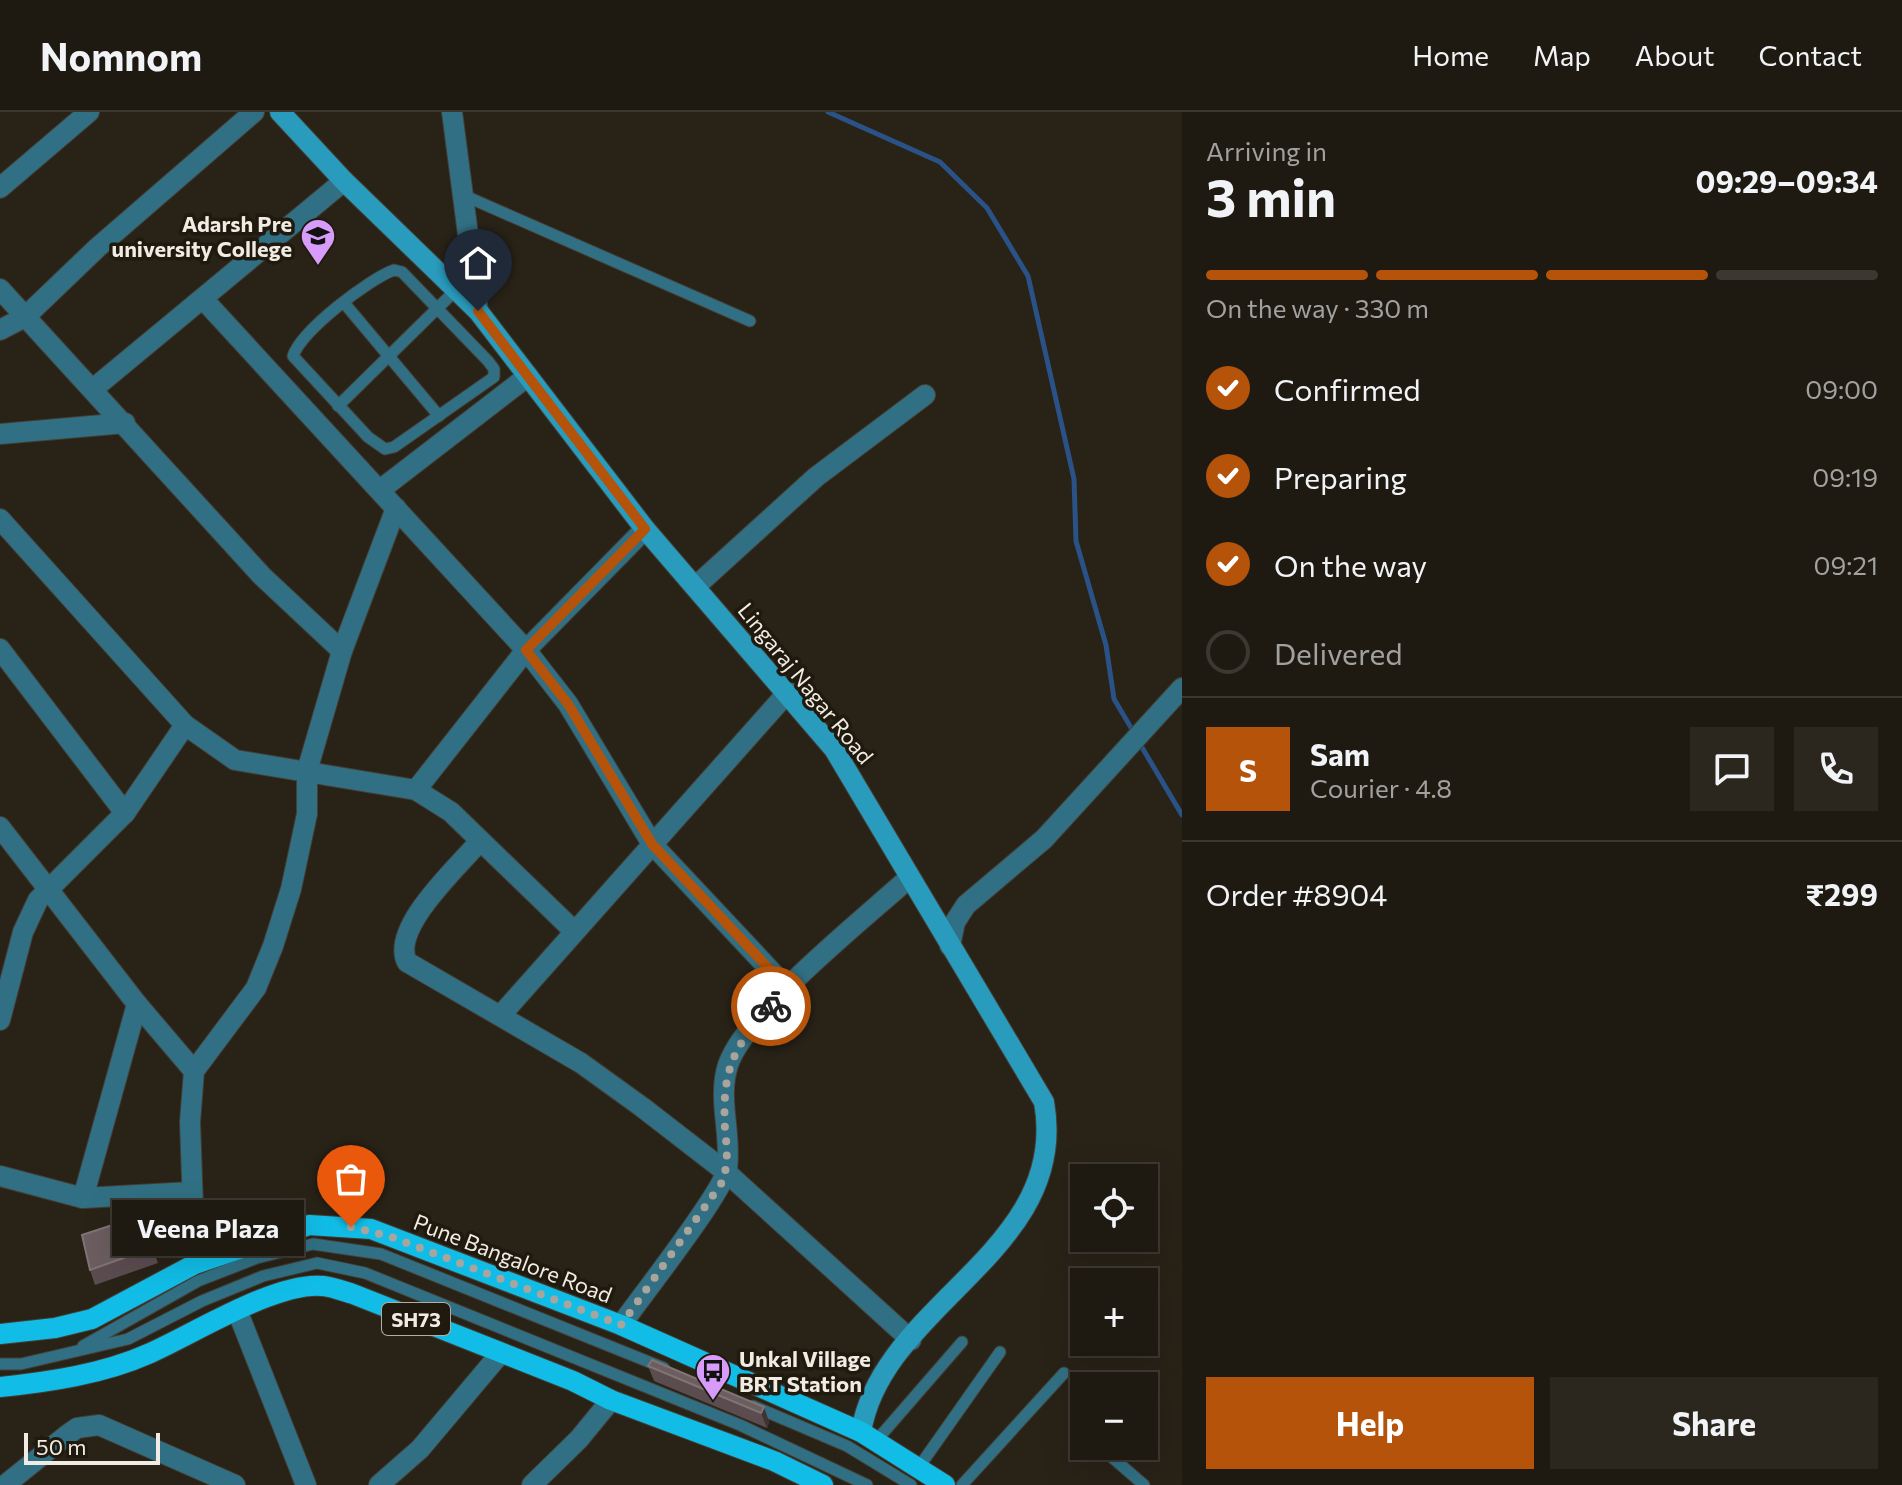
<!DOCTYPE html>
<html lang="en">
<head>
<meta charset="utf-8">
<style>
	body { margin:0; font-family:Commissioner,sans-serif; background:#2b271f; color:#f1f3f6; height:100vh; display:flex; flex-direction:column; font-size:30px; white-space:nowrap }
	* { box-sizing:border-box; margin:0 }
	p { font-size:26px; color:#a1a19f }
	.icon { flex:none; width:44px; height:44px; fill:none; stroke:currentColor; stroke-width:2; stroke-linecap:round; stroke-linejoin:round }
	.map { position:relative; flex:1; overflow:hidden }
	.panel { display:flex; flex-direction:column; background:#1e1a11; width:720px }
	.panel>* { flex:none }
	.fabs { position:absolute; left:1070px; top:1052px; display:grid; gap:16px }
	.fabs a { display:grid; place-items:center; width:88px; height:88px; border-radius:0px; background:#1e1a11; box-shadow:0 8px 32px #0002,0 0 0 2px #3c3831; font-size:40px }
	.scale { position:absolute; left:24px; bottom:20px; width:136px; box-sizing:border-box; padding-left:8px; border:4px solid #f0ece4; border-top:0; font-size:22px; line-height:28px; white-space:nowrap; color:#f0ece4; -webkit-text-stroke:6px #1f190e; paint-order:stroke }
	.pin { position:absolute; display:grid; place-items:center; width:68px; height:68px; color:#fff; margin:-82px -34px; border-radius:50% 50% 50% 0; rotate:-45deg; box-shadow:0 0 8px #0007 }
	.pin .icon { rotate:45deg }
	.courier { position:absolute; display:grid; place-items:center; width:80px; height:80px; margin:-40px; border:6px solid #b45309; border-radius:50%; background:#fff; color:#222; box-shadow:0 2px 10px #0007 }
	.bubble { position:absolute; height:56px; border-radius:0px; background:#1e1a11; box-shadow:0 8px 32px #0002,0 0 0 2px #3c3831; font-size:26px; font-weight:700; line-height:56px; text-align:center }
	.overview em { font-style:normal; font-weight:700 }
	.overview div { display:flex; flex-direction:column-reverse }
	.overview { display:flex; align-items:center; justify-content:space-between; height:136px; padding:0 24px }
	h1 { font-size:52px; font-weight:700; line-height:60px }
	.bar { display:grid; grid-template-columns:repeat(4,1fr); gap:12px 8px; align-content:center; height:96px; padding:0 24px }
	.bar i { height:10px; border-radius:6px; background:#3c3831 }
	.bar .active { background:#b45309 }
	.bar p { grid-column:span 4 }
	.line { display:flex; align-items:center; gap:20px; padding:0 24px; border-top:2px solid #3c3831 }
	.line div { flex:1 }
	.round { display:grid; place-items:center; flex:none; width:84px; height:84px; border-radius:0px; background:#2b271f }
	ol { padding:0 24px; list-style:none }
	li { display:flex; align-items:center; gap:24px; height:88px }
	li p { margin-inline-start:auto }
	li .icon { padding:8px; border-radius:50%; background:#b45309; color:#fff; stroke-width:4 }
	li:last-child { color:#a1a19f }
	li i { width:44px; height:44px; border:4px solid #3c3831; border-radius:50% }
	.action { display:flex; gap:16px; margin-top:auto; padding:16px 24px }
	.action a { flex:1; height:92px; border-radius:0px; background:#b45309; color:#fff; font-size:32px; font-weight:700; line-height:92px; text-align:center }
	.action a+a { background:#2b271f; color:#f1f3f6 }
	header { display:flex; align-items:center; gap:48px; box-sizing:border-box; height:112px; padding:0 40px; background:#1e1a11; border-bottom:2px solid #3c3831 }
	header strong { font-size:38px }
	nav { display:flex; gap:44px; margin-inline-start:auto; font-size:28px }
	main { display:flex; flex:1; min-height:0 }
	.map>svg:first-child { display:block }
</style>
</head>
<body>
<header>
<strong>Nomnom</strong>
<nav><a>Home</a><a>Map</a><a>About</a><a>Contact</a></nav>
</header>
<main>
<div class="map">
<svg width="1182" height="1373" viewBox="0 0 1182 1373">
	<rect width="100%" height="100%" fill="#282217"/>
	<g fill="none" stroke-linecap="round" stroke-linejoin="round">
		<g stroke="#2a5286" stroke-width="5">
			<polyline points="828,0 940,50 987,96 1028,164 1074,367 1076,429 1106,533 1114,587 1133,619"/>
			<polyline points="1140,632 1182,703"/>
		</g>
		<defs>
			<g id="lane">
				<polyline points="463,83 750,209"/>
				<path d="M394 158 402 160 488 249 494 257V265L394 335 385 337 368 325 293 244C302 218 369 167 394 158Z"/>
				<polyline points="345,192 439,304"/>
				<polyline points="338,294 457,177"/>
				<polyline points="83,1234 198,1169 257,1146 313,1132 381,1142 664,1256"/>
				<polyline points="0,1252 21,1252 128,1227 202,1189 263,1164 317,1151 365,1161 740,1313 867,1373"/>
				<polyline points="753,1294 847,1334 911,1373"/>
				<polyline points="876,1329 962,1230"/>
				<polyline points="1099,1334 1144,1373"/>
				<polyline points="919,1355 1000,1240"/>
				<polyline points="962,1373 1064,1261"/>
			</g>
			<g id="street">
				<polyline points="452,0 478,199"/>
				<polyline points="0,76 89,0"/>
				<polyline points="0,177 262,464 342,539"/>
				<polyline points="203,187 526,538 568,592 652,732 788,877"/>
				<polyline points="0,218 25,205 97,136 254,0"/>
				<polyline points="93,277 344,69"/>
				<polyline points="0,322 125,311"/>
				<polyline points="380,378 528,264"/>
				<polyline points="0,407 185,613 235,648 416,678 451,700 574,819"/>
				<polyline points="696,474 816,365 925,283"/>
				<polyline points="0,537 125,701"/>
				<polyline points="416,678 526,538 645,417"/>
				<polyline points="0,715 137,892 194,959"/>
				<path d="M480 729C458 755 390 816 407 850L581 951 642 995 726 1060 911 1228"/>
				<polyline points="950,834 955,810 966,793 1044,727 1182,576"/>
				<polyline points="501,903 788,580"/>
				<polyline points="0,908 23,820 38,788 125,701 185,613"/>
				<polyline points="0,1064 83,1086 191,1080"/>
				<polyline points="83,1086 137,892"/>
				<polyline points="195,1152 190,1010 194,959 256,876 273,834 291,777 307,702 307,659 342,539 396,396"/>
				<polyline points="237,1198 306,1373"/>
				<path d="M621 1213C640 1186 723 1081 727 1057 732 1023 717 987 728 953 746 900 865 806 910 765"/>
				<polyline points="5,1373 67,1323 77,1316 99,1313 235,1373"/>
				<polyline points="379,1373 420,1337 500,1242"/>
				<polyline points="532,1373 579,1327 611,1288"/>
			</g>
			<path id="secondary" d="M280 0 344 69 478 199 645 417 834 637 1044 990C1071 1139 882 1191 861 1320"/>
			<g id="primary">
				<polyline points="0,1222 55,1216 92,1207 195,1152 309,1113 371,1117 621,1213 861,1320 945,1373"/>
				<path d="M0 1275C49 1270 103 1262 148 1242 192 1223 276 1169 323 1174 333 1175 343 1179 353 1182L573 1269 611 1288 774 1349 823 1373"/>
			</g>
		</defs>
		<use href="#lane" stroke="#443e34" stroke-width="13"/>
		<use href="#street" stroke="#443e34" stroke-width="22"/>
		<use href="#secondary" stroke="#443e34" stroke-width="22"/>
		<use href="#primary" stroke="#443e34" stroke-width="22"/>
		<use href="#lane" stroke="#317084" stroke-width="11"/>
		<use href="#street" stroke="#317084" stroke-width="20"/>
		<use href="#secondary" stroke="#299bbc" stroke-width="20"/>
		<use href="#primary" stroke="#11bde7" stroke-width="20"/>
	</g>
	<g fill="#5b4c50">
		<polygon points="140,1104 158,1151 95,1173 90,1158"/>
		<polygon points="648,1254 764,1295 769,1310 767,1316 654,1269"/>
	</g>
	<polygon fill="#403433" points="764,1295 769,1310 767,1316 761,1301"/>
	<g fill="#6b5d60" stroke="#807475" stroke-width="2">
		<polygon points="140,1104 152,1136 90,1158 82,1123"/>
		<polygon points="652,1248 764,1295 761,1301 648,1254"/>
	</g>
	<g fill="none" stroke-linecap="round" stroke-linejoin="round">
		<path stroke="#aaa59c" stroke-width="8" stroke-dasharray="0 14.4" d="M351 1115 389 1124 621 1213 721 1072C729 1054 727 1037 725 1017 722 960 732 935 771 894"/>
		<polyline stroke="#b45309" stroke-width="10" points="478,199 645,417 526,538 568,592 652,732 788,877 771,894"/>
	</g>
	<defs>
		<symbol id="school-pin" viewBox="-11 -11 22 30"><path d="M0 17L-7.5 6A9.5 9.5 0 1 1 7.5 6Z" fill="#d79bf9" stroke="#1f190e"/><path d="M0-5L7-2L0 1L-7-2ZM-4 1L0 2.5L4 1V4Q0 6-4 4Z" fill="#111"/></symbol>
		<symbol id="bus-pin" viewBox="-11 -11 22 30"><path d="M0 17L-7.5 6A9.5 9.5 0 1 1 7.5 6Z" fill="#d79bf9" stroke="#1f190e"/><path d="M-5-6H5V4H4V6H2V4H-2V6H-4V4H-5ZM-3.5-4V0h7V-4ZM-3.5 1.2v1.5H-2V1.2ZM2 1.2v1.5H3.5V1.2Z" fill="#111"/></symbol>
	</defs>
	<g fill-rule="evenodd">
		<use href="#school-pin" x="298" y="104" width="40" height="54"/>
		<use href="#bus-pin" x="693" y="1239" width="40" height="54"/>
	</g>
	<g text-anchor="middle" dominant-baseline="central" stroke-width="7" stroke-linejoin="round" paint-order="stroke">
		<rect fill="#1f190e" stroke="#b1ada4" stroke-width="2" x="382" y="1191" width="68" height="32" rx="6"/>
		<g font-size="20" font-weight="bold" fill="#f0ece4">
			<text x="416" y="1207">SH73</text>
		</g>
		<g font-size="22" font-weight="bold" fill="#f0ece4" stroke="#1f190e" text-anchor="end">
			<text x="292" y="111">Adarsh Pre<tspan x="292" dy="25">university College</tspan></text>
			<text x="739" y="1246" text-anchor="start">Unkal Village<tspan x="739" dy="25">BRT Station</tspan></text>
		</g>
		<g font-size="22" fill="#f0ece4" stroke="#1f190e">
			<text transform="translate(806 571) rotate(51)">Lingaraj Nagar Road</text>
			<text transform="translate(513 1146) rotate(21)">Pune Bangalore Road</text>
		</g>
	</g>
</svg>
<div class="fabs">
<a><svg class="icon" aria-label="locate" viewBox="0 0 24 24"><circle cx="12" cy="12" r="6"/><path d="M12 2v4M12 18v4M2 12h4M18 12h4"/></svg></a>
<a>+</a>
<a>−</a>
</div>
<div class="scale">50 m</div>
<div class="pin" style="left:351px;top:1115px;background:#ea580c"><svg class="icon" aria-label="bag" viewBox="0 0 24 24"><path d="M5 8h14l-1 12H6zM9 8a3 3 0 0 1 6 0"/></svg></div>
<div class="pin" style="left:478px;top:199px;background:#1f2937"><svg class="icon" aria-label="home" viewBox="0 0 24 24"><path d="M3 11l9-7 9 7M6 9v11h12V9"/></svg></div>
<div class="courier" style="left:771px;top:894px"><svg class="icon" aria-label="bike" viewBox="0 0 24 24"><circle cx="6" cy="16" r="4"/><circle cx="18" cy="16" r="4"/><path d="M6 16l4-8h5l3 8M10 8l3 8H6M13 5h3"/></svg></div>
<div class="bubble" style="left:112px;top:1088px;width:192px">Veena Plaza</div>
</div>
<section class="panel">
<div class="overview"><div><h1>3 min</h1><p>Arriving in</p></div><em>09:29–09:34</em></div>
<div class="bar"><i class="active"></i><i class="active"></i><i class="active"></i><i></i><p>On the way · 330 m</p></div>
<ol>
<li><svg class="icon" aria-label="check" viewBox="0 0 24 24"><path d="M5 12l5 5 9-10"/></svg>Confirmed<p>09:00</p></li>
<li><svg class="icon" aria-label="check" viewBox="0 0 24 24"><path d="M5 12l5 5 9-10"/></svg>Preparing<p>09:19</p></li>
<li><svg class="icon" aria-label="check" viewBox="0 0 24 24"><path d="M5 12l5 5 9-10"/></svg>On the way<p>09:21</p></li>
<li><i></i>Delivered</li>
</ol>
<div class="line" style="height:144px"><b class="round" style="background:#b45309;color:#fff">S</b><div><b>Sam</b><p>Courier · 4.8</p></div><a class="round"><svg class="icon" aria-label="chat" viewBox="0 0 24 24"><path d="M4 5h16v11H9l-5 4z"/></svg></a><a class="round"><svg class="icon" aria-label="phone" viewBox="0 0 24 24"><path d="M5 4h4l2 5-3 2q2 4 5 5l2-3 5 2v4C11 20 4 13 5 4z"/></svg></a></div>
<div class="line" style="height:104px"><div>Order #8904</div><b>₹299</b></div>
<div class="action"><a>Help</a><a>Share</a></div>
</section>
</main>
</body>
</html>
